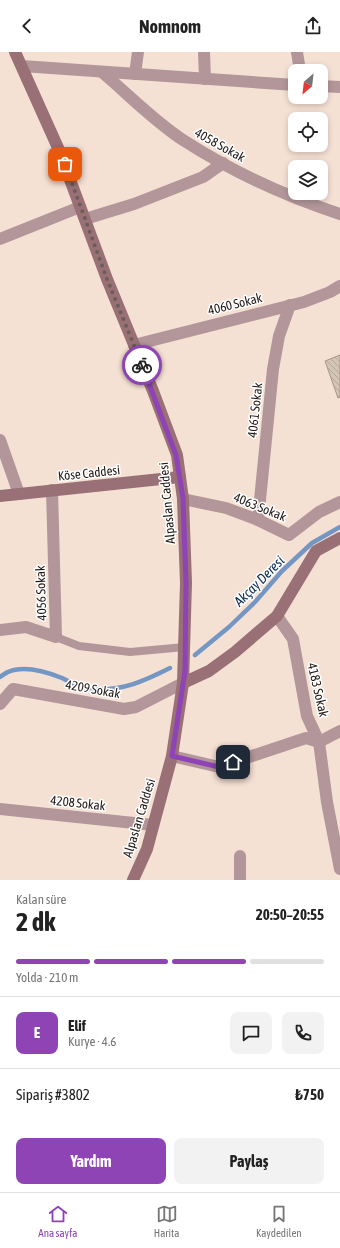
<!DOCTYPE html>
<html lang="tr">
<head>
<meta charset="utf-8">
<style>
	body { margin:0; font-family:"Asap Condensed",sans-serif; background:#f2f2f2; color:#222; height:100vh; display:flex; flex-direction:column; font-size:15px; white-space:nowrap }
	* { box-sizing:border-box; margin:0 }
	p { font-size:13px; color:#767676 }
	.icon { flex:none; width:22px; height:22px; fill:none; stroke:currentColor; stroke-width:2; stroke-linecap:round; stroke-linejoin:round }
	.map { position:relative; height:828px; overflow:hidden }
	.side { display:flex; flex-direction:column; background:#fff; flex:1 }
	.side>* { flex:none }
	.needle { width:26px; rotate:208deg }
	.fabs { position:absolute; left:288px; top:12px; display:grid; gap:8px }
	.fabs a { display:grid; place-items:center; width:40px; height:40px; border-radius:8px; background:#fff; box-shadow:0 2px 6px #0003; font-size:20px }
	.pin { position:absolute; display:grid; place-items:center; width:34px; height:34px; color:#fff; margin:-17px; border-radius:8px; box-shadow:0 2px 6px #0006 }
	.courier { position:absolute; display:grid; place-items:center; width:40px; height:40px; margin:-20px; border:3px solid #8e44b5; border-radius:50%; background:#fff; color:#222; box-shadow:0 1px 5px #0007 }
	.head em { font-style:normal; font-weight:700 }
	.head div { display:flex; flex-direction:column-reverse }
	.head { display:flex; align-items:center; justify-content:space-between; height:68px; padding:0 16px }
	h1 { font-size:26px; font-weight:700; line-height:30px }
	.bar { display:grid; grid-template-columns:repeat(4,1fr); gap:6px 4px; align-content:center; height:48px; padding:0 16px }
	.bar i { height:5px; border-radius:3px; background:#e0e0e0 }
	.bar .current { background:#8e44b5 }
	.bar p { grid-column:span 4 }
	.line { display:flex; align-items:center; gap:10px; padding:0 16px; border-top:1px solid #e0e0e0 }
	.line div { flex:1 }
	.round { display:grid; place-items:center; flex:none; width:42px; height:42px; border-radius:8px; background:#f2f2f2 }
	.cta { display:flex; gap:8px; margin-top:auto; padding:8px 16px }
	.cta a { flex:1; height:46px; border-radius:8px; background:#8e44b5; color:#fff; font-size:16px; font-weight:700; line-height:46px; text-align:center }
	.cta a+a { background:#f2f2f2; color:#222 }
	header { display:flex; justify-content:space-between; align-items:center; height:52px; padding:0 16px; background:#fff; font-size:18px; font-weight:700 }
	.tabs { display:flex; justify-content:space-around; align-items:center; height:56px; border-top:1px solid #e0e0e0; background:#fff; font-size:11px; color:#767676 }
	.tabs a { display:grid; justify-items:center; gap:2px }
	.tabs .current { color:#8e44b5 }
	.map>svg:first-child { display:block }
</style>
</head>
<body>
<header><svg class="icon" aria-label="back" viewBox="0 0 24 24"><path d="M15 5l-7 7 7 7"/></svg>Nomnom<svg class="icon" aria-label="share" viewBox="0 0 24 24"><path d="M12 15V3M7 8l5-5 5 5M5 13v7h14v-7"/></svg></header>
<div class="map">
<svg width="340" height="828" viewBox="0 0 340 828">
	<defs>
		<pattern id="building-back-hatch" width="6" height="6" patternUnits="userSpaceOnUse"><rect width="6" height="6" fill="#d4c4b4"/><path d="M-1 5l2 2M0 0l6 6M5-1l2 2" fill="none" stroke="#b6a89a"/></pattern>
	</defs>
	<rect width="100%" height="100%" fill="#f5e0d4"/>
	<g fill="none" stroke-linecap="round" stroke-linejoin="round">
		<g stroke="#7496c3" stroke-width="4.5">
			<polyline points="195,603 229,575 255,550 282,519 312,491 340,475"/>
			<path d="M0 625C2 624 5 621 8 620 24 613 47 620 62 626 72 631 82 636 94 637 123 639 144 629 170 616"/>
		</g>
	</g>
	<polygon fill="url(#building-back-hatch)" stroke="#a69788" points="340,303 340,345 338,346 325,309"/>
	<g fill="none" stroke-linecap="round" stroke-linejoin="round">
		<polyline stroke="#b3969a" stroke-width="8" points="56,585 79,594 130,600 185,595"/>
		<g stroke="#b3969a" stroke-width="12">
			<polyline points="204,0 205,27"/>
			<polyline points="297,0 300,19"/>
			<polyline points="22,14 295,33"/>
			<path d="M103 21C129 43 154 69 183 88 231 119 285 144 340 162"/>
			<polyline points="135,22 138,0"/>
			<polyline points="321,34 340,35"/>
			<polyline points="85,167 134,152 203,125 223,111"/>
			<polyline points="0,187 80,155"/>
			<polyline points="134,293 304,250 330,240 340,234"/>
			<polyline points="0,388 19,442"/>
			<polyline points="183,447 226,456 258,468 289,483 319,460 340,450"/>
			<polyline points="258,468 273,317 279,284 290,253"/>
			<polyline points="277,564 293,587 307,664 319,690 327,750 340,817"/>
			<polyline points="0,578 26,575 56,585 52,438"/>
			<polyline points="0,652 13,637 124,657 136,655 183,631"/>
			<polyline points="172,704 219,715 306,686 319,690 340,679"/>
			<polyline points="0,757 153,773"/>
			<polyline points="240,828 240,804"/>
		</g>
		<g stroke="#997076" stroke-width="12">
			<polyline points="15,0 59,98 107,227 153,339 177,403 183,447 186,531 183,631 172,704 147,797 133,828"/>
			<polyline points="0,444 180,425"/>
			<polyline points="183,631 209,619 235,600 277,564 316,499 340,486"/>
		</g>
	</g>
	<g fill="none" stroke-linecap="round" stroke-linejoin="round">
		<polyline stroke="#6a5e57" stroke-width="4" stroke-dasharray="0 7.2" points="65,112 107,227 142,313"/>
		<polyline stroke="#8e44b5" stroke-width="5" points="142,313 176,403 183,446 186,531 185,619 172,704 219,715 233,710"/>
	</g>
	<g text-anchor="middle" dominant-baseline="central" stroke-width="3" stroke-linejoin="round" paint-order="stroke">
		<g font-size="13" fill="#1f1814" stroke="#fff">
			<text transform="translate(220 93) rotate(29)">4058 Sokak</text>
			<text transform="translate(235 252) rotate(-14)">4060 Sokak</text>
			<text transform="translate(255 358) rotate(-84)">4061 Sokak</text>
			<text transform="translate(89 421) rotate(-6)">Köse Caddesi</text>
			<text transform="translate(167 451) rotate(-95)">Alpaslan Caddesi</text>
			<text transform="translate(260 455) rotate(22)">4063 Sokak</text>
			<text transform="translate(41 541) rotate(-92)">4056 Sokak</text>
			<text transform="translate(93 637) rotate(10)">4209 Sokak</text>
			<text transform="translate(318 638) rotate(77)">4183 Sokak</text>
			<text transform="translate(78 751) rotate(6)">4208 Sokak</text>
			<text transform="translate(139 766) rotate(-73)">Alpaslan Caddesi</text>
		</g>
		<g font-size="14" font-style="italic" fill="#062a53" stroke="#fff">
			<text transform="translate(259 529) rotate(-45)">Akçay Deresi</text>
		</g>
	</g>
</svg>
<div class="fabs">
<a><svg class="needle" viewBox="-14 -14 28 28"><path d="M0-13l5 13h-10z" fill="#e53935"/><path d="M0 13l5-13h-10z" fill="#767676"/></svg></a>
<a><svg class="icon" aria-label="locate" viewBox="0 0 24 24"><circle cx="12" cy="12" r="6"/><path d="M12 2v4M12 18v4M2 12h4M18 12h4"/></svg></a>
<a><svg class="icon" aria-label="layers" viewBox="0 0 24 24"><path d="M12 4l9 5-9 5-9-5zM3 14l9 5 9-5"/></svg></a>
</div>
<div class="pin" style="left:65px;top:112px;background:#ea580c"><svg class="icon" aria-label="bag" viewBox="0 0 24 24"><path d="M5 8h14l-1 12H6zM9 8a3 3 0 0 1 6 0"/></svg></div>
<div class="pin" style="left:233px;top:710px;background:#1f2937"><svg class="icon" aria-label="home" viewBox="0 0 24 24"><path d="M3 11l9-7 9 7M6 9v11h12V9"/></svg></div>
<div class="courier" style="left:142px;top:313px"><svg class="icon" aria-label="bike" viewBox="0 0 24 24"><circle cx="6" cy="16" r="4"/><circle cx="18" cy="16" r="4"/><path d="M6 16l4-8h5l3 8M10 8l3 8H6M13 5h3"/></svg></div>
</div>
<section class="side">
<div class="head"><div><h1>2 dk</h1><p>Kalan süre</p></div><em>20:50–20:55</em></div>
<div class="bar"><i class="current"></i><i class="current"></i><i class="current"></i><i></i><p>Yolda · 210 m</p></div>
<div class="line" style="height:72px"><b class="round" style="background:#8e44b5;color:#fff">E</b><div><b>Elif</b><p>Kurye · 4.6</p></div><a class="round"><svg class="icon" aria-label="chat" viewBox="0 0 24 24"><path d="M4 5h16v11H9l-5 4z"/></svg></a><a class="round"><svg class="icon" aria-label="phone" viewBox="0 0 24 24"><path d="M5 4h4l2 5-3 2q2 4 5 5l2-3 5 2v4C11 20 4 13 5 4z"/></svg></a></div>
<div class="line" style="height:52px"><div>Sipariş #3802</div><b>₺750</b></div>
<div class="cta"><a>Yardım</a><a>Paylaş</a></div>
</section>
<nav class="tabs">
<a class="current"><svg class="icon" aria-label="home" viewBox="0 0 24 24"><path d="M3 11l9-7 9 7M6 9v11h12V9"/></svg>Ana sayfa</a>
<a><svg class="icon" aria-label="map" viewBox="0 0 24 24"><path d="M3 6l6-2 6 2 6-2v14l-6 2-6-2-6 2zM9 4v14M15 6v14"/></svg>Harita</a>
<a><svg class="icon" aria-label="saved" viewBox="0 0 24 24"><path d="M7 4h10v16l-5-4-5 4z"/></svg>Kaydedilen</a>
</nav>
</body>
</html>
